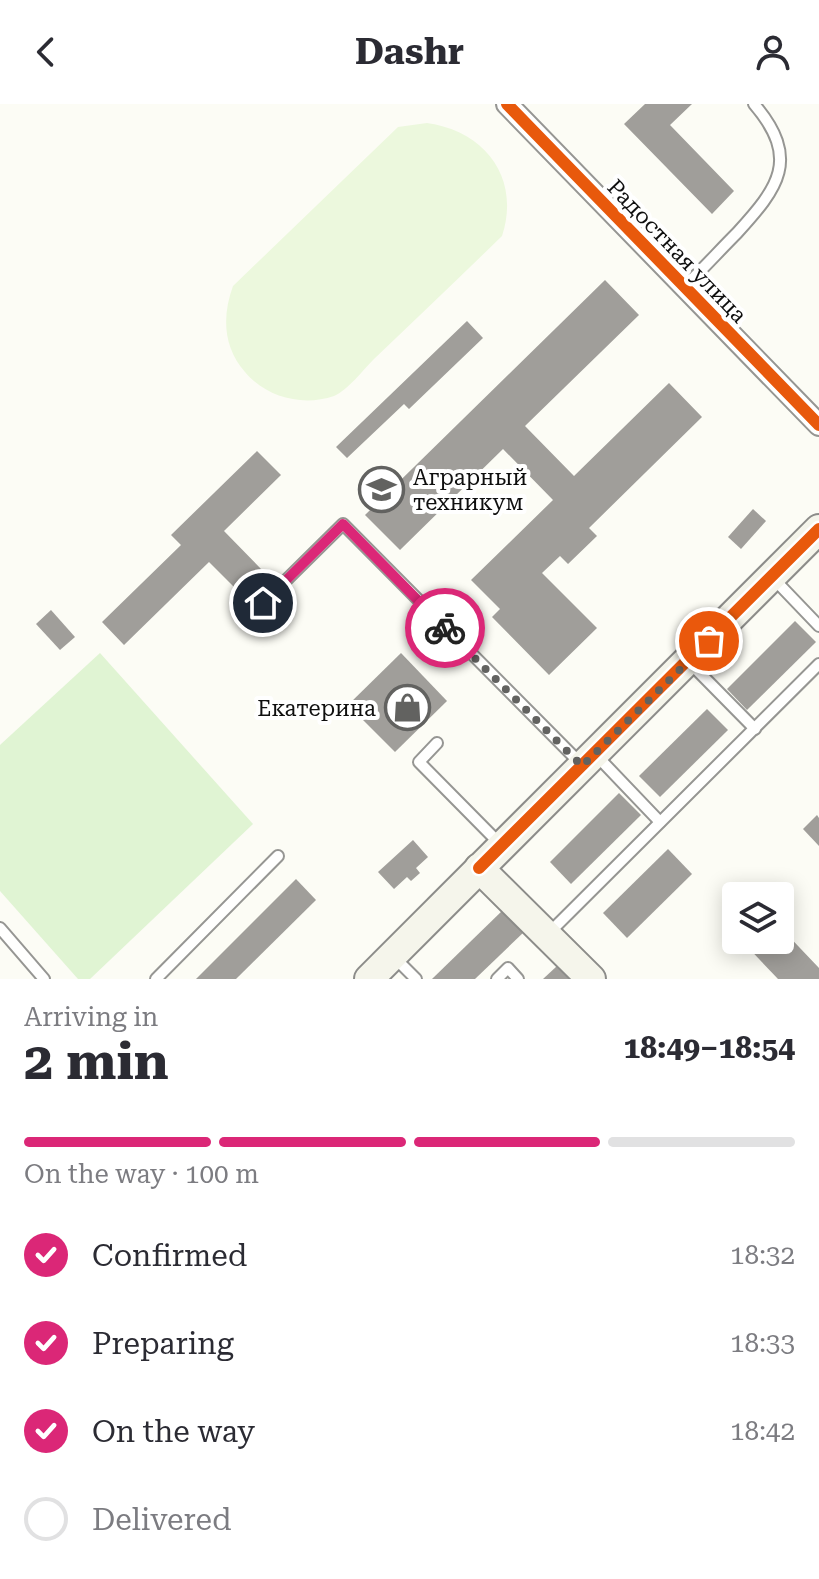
<!DOCTYPE html>
<html lang="en">
<head>
<meta charset="utf-8">
<style>
	body { margin:0; font-family:"Roboto Serif",serif; background:#f2f2f3; color:#2b2b33; height:100vh; display:flex; flex-direction:column; font-size:30px; white-space:nowrap }
	* { box-sizing:border-box; margin:0 }
	p { font-size:26px; color:#7c7c81 }
	.icon { flex:none; width:44px; height:44px; fill:none; stroke:currentColor; stroke-width:2; stroke-linecap:round; stroke-linejoin:round }
	.map { position:relative; height:875px; overflow:hidden }
	.sheet { display:flex; flex-direction:column; background:#fff; flex:1 }
	.sheet>* { flex:none }
	.controls { position:absolute; left:722px; top:778px; display:grid; gap:16px }
	.controls a { display:grid; place-items:center; width:72px; height:72px; border-radius:8px; background:#fff; box-shadow:0 4px 20px #0003; font-size:40px }
	.pin { position:absolute; display:grid; place-items:center; width:68px; height:68px; color:#fff; margin:-34px; border:4px solid #fff; border-radius:50%; box-shadow:0 2px 8px #0007 }
	.courier { position:absolute; display:grid; place-items:center; width:80px; height:80px; margin:-40px; border:6px solid #db2777; border-radius:50%; background:#fff; color:#222; box-shadow:0 2px 10px #0007 }
	.head em { font-style:normal; font-weight:700 }
	.head div { display:flex; flex-direction:column-reverse }
	.head { display:flex; align-items:center; justify-content:space-between; height:136px; padding:0 24px }
	h1 { font-size:52px; font-weight:700; line-height:60px }
	.bar { display:grid; grid-template-columns:repeat(4,1fr); gap:12px 8px; align-content:center; height:96px; padding:0 24px }
	.bar i { height:10px; border-radius:6px; background:#e1e1e2 }
	.bar .on { background:#db2777 }
	.bar p { grid-column:span 4 }
	ol { padding:0 24px; list-style:none }
	li { display:flex; align-items:center; gap:24px; height:88px }
	li p { margin-inline-start:auto }
	li .icon { padding:8px; border-radius:50%; background:#db2777; color:#fff; stroke-width:4 }
	li:last-child { color:#7c7c81 }
	li i { width:44px; height:44px; border:4px solid #e1e1e2; border-radius:50% }
	header { display:flex; justify-content:space-between; align-items:center; height:104px; padding:0 24px; background:#fff; font-size:36px; font-weight:700 }
	.map>svg:first-child { display:block }
</style>
</head>
<body>
<header><svg class="icon" aria-label="back" viewBox="0 0 24 24"><path d="M15 5l-7 7 7 7"/></svg>Dashr<svg class="icon" aria-label="person" viewBox="0 0 24 24"><circle cx="12" cy="8" r="4"/><path d="M4 21q1-7 8-7t8 7"/></svg></header>
<div class="map">
<svg width="819" height="875" viewBox="0 0 819 875">
	<rect width="100%" height="100%" fill="#fcfcf5"/>
	<polygon fill="#e0f4d3" points="100,549 253,720 90,875 78,875 0,787 0,641"/>
	<path fill="#ecf8dd" d="M427 19C485 27 521 74 502 132 460 173 417 214 374 255 363 266 348 286 334 292 302 303 266 293 245 268 223 243 222 212 233 182L398 23Z"/>
	<g fill="#a09e9a">
		<polygon points="645,0 692,0 670,21 734,87 712,110 624,20"/>
		<polygon points="605,176 639,211 525,322 574,372 669,279 702,313 589,424 597,432 568,460 560,452 542,469 597,524 549,571 492,513 500,505 471,476 553,396 503,345 400,446 365,411"/>
		<polygon points="467,217 483,234 409,305 404,300 347,354 336,343"/>
		<polygon points="257,347 281,371 224,427 261,465 238,487 209,458 124,541 102,518 181,441 171,431"/>
		<polygon points="753,405 766,417 741,445 728,433"/>
		<polygon points="51,506 75,533 60,546 36,520"/>
		<polygon points="795,517 816,538 747,606 727,585"/>
		<polygon points="401,549 447,597 395,648 348,601"/>
		<polygon points="707,605 728,626 660,693 639,672"/>
		<polygon points="619,689 641,711 571,780 550,758"/>
		<polygon points="817,711 819,714 819,742 803,725"/>
		<polygon points="413,736 428,753 416,764 420,769 411,777 407,773 394,785 378,768"/>
		<polygon points="668,745 692,770 627,834 603,809"/>
		<polygon points="296,775 316,796 236,875 196,875"/>
		<polygon points="504,805 525,827 475,875 432,875"/>
		<polygon points="780,823 819,864 819,875 778,875 741,836 780,836"/>
		<polygon points="557,862 569,875 543,875"/>
	</g>
	<g fill="none" stroke-linecap="round" stroke-linejoin="round">
		<defs>
			<g id="lane">
				<path d="M684 183C702 166 719 147 737 129 778 84 801 55 754 0"/>
				<polyline points="773,474 819,522"/>
				<polyline points="263,499 343,420 581,660"/>
				<polyline points="689,558 755,625"/>
				<polyline points="437,639 419,658 500,740"/>
				<polyline points="596,651 660,718"/>
				<polyline points="0,824 44,875"/>
				<polyline points="548,830 819,560"/>
				<polyline points="394,853 416,875"/>
				<polyline points="156,875 278,752"/>
				<polyline points="497,875 508,864 518,875"/>
			</g>
			<polyline id="street" points="507,0 819,321"/>
			<g id="secondary">
				<polyline points="479,764 591,875"/>
				<polyline points="369,875 819,425"/>
			</g>
		</defs>
		<use href="#lane" stroke="#969693" stroke-width="14"/>
		<use href="#street" stroke="#969693" stroke-width="24"/>
		<use href="#secondary" stroke="#8c8c89" stroke-width="32"/>
		<use href="#lane" stroke="#fffffe" stroke-width="10"/>
		<use href="#street" stroke="#fffffe" stroke-width="20"/>
		<use href="#secondary" stroke="#f5f5eb" stroke-width="28"/>
		<defs>
			<g id="cycleway">
				<polyline points="507,0 819,321"/>
				<polyline points="479,764 819,425"/>
			</g>
		</defs>
		<use href="#cycleway" stroke="#fff" stroke-width="17"/>
		<use href="#cycleway" stroke="#e8590c" stroke-width="12"/>
	</g>
	<g fill="none" stroke-linecap="round" stroke-linejoin="round">
		<polyline stroke="#626260" stroke-width="8" stroke-dasharray="0 14.4" points="445,524 582,662 709,537"/>
		<polyline stroke="#db2777" stroke-width="10" points="263,499 343,420 445,524"/>
	</g>
	<defs>
		<symbol id="university-ring" viewBox="-11 -11 22 22"><circle r="9.5" fill="#fff" stroke="#626260" stroke-width="1.5"/><path d="M0-5L7-2L0 1L-7-2ZM-4 1L0 2.5L4 1V4Q0 6-4 4Z" fill="#626260"/></symbol>
		<symbol id="shop-ring" viewBox="-11 -11 22 22"><circle r="9.5" fill="#fff" stroke="#626260" stroke-width="1.5"/><path d="M-5-2.5h2.3a2.7 3.5 0 0 1 5.4 0H5L5.5 6h-11ZM-1.5-2.5h3a1.5 2.3 0 0 0-3 0Z" fill="#626260"/></symbol>
	</defs>
	<g fill-rule="evenodd">
		<use href="#university-ring" x="356" y="360" width="51" height="51"/>
		<use href="#shop-ring" x="382" y="578" width="51" height="51"/>
	</g>
	<g text-anchor="middle" dominant-baseline="central" stroke-width="8" stroke-linejoin="round" paint-order="stroke">
		<g font-size="22" fill="#0f0f0f" stroke="#fff">
			<text transform="translate(677 147) rotate(46)">Радостная улица</text>
		</g>
		<g font-size="22" fill="#0f0f0f" stroke="#fff" text-anchor="start">
			<text x="413" y="373">Аграрный<tspan x="413" dy="25">техникум</tspan></text>
			<text x="376" y="604" text-anchor="end">Екатерина</text>
		</g>
	</g>
</svg>
<div class="controls">
<a><svg class="icon" aria-label="layers" viewBox="0 0 24 24"><path d="M12 4l9 5-9 5-9-5zM3 14l9 5 9-5"/></svg></a>
</div>
<div class="pin" style="left:709px;top:537px;background:#ea580c"><svg class="icon" aria-label="bag" viewBox="0 0 24 24"><path d="M5 8h14l-1 12H6zM9 8a3 3 0 0 1 6 0"/></svg></div>
<div class="pin" style="left:263px;top:499px;background:#1f2937"><svg class="icon" aria-label="home" viewBox="0 0 24 24"><path d="M3 11l9-7 9 7M6 9v11h12V9"/></svg></div>
<div class="courier" style="left:445px;top:524px"><svg class="icon" aria-label="bike" viewBox="0 0 24 24"><circle cx="6" cy="16" r="4"/><circle cx="18" cy="16" r="4"/><path d="M6 16l4-8h5l3 8M10 8l3 8H6M13 5h3"/></svg></div>
</div>
<section class="sheet">
<div class="head"><div><h1>2 min</h1><p>Arriving in</p></div><em>18:49–18:54</em></div>
<div class="bar"><i class="on"></i><i class="on"></i><i class="on"></i><i></i><p>On the way · 100 m</p></div>
<ol>
<li><svg class="icon" aria-label="check" viewBox="0 0 24 24"><path d="M5 12l5 5 9-10"/></svg>Confirmed<p>18:32</p></li>
<li><svg class="icon" aria-label="check" viewBox="0 0 24 24"><path d="M5 12l5 5 9-10"/></svg>Preparing<p>18:33</p></li>
<li><svg class="icon" aria-label="check" viewBox="0 0 24 24"><path d="M5 12l5 5 9-10"/></svg>On the way<p>18:42</p></li>
<li><i></i>Delivered</li>
</ol>
</section>
</body>
</html>
